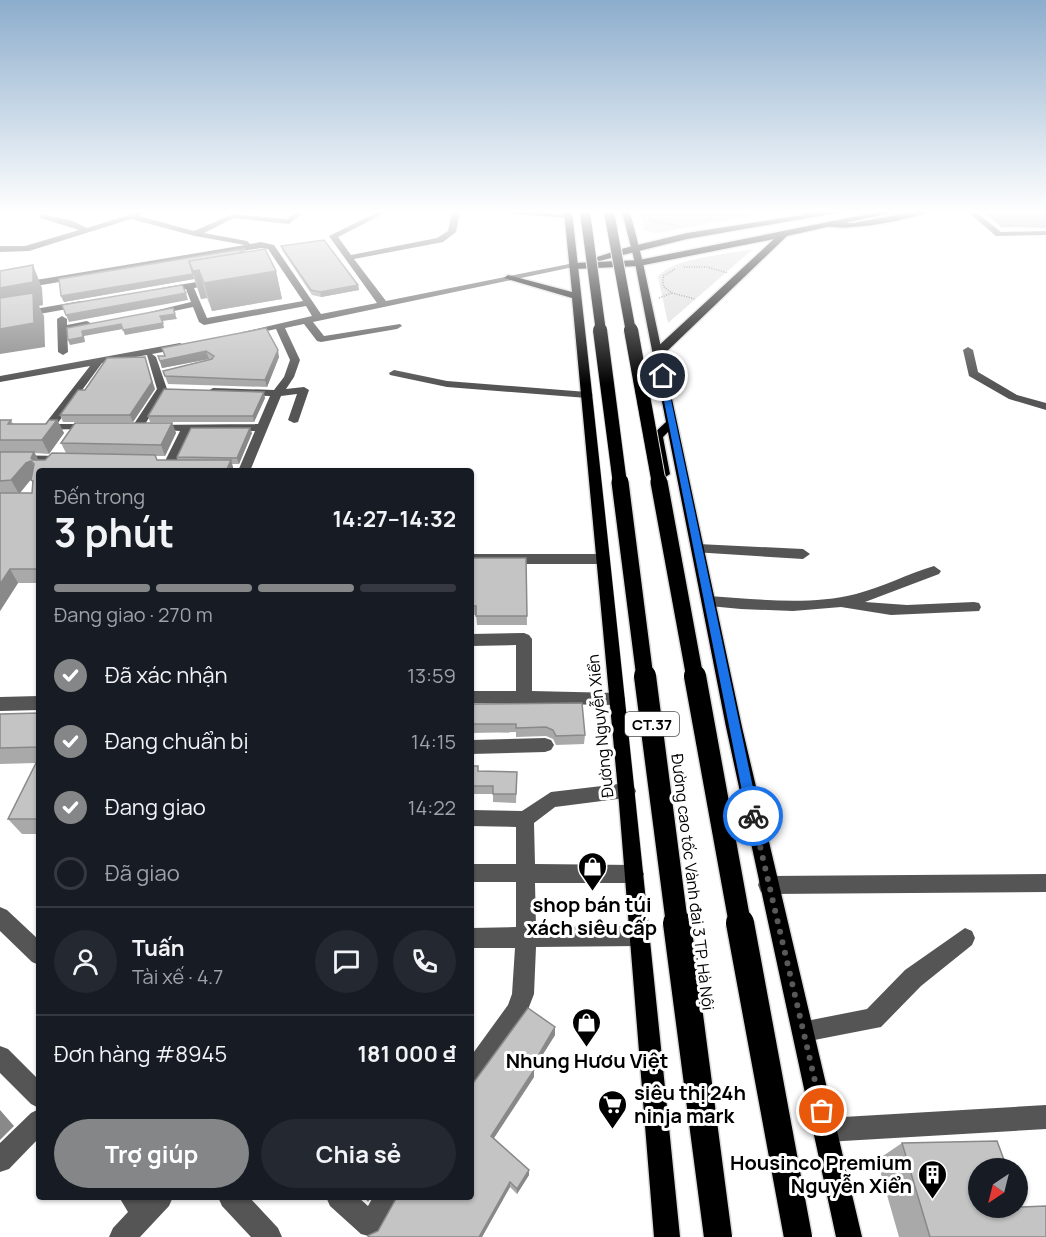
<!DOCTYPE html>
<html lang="vi">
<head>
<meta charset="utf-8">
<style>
	body { margin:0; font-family:Manrope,sans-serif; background:#242831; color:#f1f3f6; height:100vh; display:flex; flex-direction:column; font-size:22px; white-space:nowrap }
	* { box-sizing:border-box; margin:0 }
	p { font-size:20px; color:#9ea1a6 }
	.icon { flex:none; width:33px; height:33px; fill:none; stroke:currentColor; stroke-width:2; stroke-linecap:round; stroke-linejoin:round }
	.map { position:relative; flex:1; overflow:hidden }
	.panel { position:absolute; left:36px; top:468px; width:438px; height:732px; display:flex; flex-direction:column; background:#171b24; border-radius:6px; box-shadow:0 2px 4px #0004 }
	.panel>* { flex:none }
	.needle { width:39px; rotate:215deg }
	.buttons { position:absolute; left:968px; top:1158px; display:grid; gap:12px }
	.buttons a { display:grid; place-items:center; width:60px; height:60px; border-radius:50%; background:#171b24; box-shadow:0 2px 4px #0004; font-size:30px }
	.pin { position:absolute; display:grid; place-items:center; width:51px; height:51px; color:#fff; margin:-26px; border:3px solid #fff; border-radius:50%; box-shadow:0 2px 6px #0007 }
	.courier { position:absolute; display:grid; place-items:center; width:60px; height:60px; margin:-30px; border:4px solid #1a73e8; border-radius:50%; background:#fff; color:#222; box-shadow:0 2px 8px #0007 }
	.overview em { font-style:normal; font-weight:700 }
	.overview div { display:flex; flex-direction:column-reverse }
	.overview { display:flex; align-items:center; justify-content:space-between; height:102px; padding:0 18px }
	h1 { font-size:39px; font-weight:700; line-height:45px }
	.bar { display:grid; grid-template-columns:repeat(4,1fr); gap:9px 6px; align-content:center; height:72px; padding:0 18px }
	.bar i { height:8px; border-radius:4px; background:#363941 }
	.bar .on { background:#858687 }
	.bar p { grid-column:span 4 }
	.line { display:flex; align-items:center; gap:15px; padding:0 18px; border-top:2px solid #363941 }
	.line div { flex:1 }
	.round { display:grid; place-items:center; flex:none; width:63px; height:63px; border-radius:32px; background:#242831 }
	ol { padding:0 18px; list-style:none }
	li { display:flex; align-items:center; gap:18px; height:66px }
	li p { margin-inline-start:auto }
	li .icon { padding:6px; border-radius:50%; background:#858687; color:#fff; stroke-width:4 }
	li:last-child { color:#9ea1a6 }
	li i { width:33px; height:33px; border:3px solid #363941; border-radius:50% }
	.cta { display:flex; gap:12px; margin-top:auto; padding:12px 18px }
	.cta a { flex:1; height:69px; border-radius:36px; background:#858687; color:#fff; font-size:24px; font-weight:700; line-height:69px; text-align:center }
	.cta a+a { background:#242831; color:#f1f3f6 }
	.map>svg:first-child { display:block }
</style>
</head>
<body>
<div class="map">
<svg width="1046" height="1237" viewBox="0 0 1046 1237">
	<rect width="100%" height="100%" fill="#fff"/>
	<g fill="#dcdcdc">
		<polygon points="640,212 741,212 755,215 657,233 644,230"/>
		<path d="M753 249 668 323 658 277C671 258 730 254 753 249Z"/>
	</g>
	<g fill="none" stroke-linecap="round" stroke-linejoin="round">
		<defs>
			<g id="major">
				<path d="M564 212H572C610 553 646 895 680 1237H654L618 791 572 298 504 278 508 275 572 292Z"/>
				<polygon points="622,212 630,212 643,263 742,727 862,1237 836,1237 726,727 668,432 663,437 670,474 664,478 658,474 651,436 666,422 635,263"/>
				<polygon points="808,212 818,212 803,217 803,213"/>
				<path d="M912 212H926C913 220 838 233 825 225L829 223H853Z"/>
			</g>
			<g id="highway">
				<polygon points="822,212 842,212 687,239 599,261 594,258 625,248 687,233"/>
				<polygon points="878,212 894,212 787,236 662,356 654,356 654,350 774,239 639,266 574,269 569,266 574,263 639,260"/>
			</g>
		</defs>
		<use href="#major" stroke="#dbdbdb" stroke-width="3"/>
		<use href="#highway" stroke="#dbdbdb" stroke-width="3"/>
		<g stroke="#777" stroke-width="1.5" stroke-dasharray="1 1.5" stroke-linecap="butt">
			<polyline points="644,212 654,221 679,226"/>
			<polyline points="709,220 711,212"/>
			<polyline points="684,267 707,267 728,273"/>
			<polyline points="675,269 663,276 663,286 672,293 695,299"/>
			<polyline points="659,298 672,293"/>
		</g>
		<g fill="#555" fill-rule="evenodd">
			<polygon points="138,212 149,212 139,216 194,231 233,214 287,219 296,212 304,212 289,224 234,218 204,233 247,241 250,244 261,242 274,245 321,314 377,303 329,236 378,212 387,212 338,237 351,255 437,238 448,231 452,212 460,212 456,232 443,242 354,259 386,301 574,263 578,266 313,322 324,336 400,324 402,326 397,329 321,342 317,341 304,324 285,328 300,360 294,377 286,389 304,387 309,390 298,422 294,423 288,420 297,394 281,396 250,471 238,471 255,431 191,431 175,465 182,466 183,471 162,471 161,469 180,431 152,429 152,425 258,424 270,396 213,394 208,391 213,388 274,390 284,377 290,360 276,329 248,335 243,332 312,316 306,306 204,325 199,322 193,307 155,315 150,312 191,302 186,289 164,293 161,292 161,288 214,279 217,280 217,284 194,288 207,318 303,301 268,249 261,248 0,292 0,286 245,245 195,236 131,219 29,251 0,252 0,246 25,246 79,230 40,218 40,214 70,220 87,228"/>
			<polygon points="510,212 539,212 572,216 568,218 514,214"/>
			<polygon points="968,212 976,212 1001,232 1046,231 1046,235 996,236"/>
			<polygon points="81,301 86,304 84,306 0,321 0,315"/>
			<polygon points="62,316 67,319 67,325 87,321 92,324 67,331 68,352 63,355 58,352 57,319"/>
			<polygon points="180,343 185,346 184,348 152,354 156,357 167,389 142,429 134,429 132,427 157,389 147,355 102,363 57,424 93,424 97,425 97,429 0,430 0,424 45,424 90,366 0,382 0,376"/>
			<polygon points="968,347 973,350 978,372 1017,395 1046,403 1046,410 1009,399 969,376 963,350"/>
			<polygon points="394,370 447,381 587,392 593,395 587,398 447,387 390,375 389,373"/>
			<polygon points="0,455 64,456 70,460 64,464 0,463"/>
			<polygon points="698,544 803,549 810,554 803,559 693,552 691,549"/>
			<polygon points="471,554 603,554 610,559 603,564 471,564"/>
			<path d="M934 566 941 571 939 574 865 602 907 605 974 602 979 603 981 607 979 611 891 615 841 607 793 611 741 609 709 606 702 601 709 596C757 599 808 606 856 594 883 587 907 574 934 566Z"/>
			<polygon points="524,633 529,635 532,639 532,691 617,693 623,694 625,699 623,704 617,705 471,703 471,691 516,691 516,645 471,646 471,634"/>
			<polygon points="39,696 39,710 0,711 0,697"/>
			<polygon points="545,738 551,740 554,745 551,750 545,752 471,754 471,740"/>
			<polygon points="627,783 633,785 636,791 633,797 555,807 534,823 535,864 634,865 641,868 644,874 641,880 634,883 535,883 536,927 640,926 647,929 650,936 647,943 640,946 536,947 534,994 524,1020 479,1083 471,1087 471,1056 508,1005 512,994 515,948 471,948 471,928 516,927 516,882 471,882 471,864 516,864 516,827 471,826 471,810 522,811 551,792"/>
			<polygon points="1046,874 1046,892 768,894 761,892 758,885 761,878 768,876"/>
			<polygon points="0,907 7,910 39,940 39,965 32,962 0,931"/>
			<polygon points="965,928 972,931 975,938 972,945 921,986 881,1027 804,1042 796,1039 793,1031 796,1023 867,1009 905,970"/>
			<polygon points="0,1046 8,1049 39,1080 39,1108 31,1104 0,1073"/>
			<polygon points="1046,1105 1046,1129 826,1142 817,1139 814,1130 817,1121 826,1118"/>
			<polygon points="39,1109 39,1138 9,1169 0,1172 0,1143 31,1113"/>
			<polygon points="119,1197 173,1197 169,1206 140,1237 109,1237 113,1228 128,1212"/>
			<polygon points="218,1197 249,1197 278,1228 282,1237 251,1237 222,1206"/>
			<polygon points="326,1197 358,1197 368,1206 373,1197 401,1197 379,1234 372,1237 361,1234 330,1206"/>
		</g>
		<use href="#major" fill="#000" fill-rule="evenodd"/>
		<use href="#highway" fill="#000" fill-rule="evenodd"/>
		<defs>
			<g id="highway-bridge-far4">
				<polyline points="585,212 601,332"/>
				<polyline points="609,212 631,332"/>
			</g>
			<g id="highway-bridge-far3">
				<polyline points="600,330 620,484"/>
				<polyline points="631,330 659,484"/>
			</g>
			<g id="highway-bridge-far2">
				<polyline points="620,482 645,678"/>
				<polyline points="659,482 695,678"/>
			</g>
			<g id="highway-bridge-far1">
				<polyline points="645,676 677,924"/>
				<polyline points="695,676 740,924"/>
			</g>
			<g id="highway-bridge">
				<polyline points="677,923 718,1237"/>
				<polyline points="740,923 798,1237"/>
			</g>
		</defs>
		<use href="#highway-bridge-far4" stroke="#dbdbdb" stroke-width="12" stroke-linecap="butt"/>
		<use href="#highway-bridge-far3" stroke="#dbdbdb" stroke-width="16" stroke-linecap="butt"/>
		<use href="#highway-bridge-far2" stroke="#dbdbdb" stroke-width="20" stroke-linecap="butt"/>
		<use href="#highway-bridge-far1" stroke="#dbdbdb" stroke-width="25" stroke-linecap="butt"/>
		<use href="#highway-bridge" stroke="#dbdbdb" stroke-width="31" stroke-linecap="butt"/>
		<use href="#highway-bridge-far4" stroke="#000" stroke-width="10"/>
		<use href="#highway-bridge-far3" stroke="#000" stroke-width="14"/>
		<use href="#highway-bridge-far2" stroke="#000" stroke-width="17"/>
		<use href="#highway-bridge-far1" stroke="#000" stroke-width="22"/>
		<use href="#highway-bridge" stroke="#000" stroke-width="28"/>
	</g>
	<g fill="#a9a9a9" fill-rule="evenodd">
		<polygon points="986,212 1046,212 1046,228 1001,227 986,213"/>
		<polygon points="281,246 358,285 359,290 321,297 312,295 282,250"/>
		<polygon points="244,249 245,253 276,271 282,299 212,311 207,298 201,299 194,279 64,302 61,296"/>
		<polygon points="162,348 279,357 267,387 168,384 163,371 210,359 209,359 162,368 158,356 165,356"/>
		<polygon points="155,389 133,422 63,422 60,415"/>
		<polygon points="265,398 254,422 150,422 148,416"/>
		<path d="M0 420H11L13 424H46L57 420 64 433 49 454 35 453 38 460H45L66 453 61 443 172 423 176 433 165 456H155L157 460H177V457L252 433 239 464H232L234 471H39V583H18L0 611ZM31 479 33 484 32 493H20Z"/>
		<polygon points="471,558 526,558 527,625 477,625 476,615 471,615"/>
		<polygon points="471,704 585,735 584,744 556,745 553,739 546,736 516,737 516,732 471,733"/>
		<polygon points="39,713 39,834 22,834 8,819 36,763 0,764 0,714"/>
		<polygon points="471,766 478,766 478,771 517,772 516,803 493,802 493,794 471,794"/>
		<polygon points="555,1027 555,1035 533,1070 534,1077 494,1138 529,1170 529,1175 517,1194 510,1187 482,1237 368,1237 378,1231 471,1086"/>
		<polygon points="902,1143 1021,1207 1046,1237 899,1237 877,1160"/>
	</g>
	<g fill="#898989">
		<polygon points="33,265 42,288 43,305 39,306 44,316 45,347 0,354 0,288"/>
		<polygon points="199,270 207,298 201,299 193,271"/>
		<polygon points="276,271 282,299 212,311 204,283"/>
		<polygon points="193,274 194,279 64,302 61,296"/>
		<polygon points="358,285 359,290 321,297 320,292"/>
		<polygon points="186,293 188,300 69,322 66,315"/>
		<polygon points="175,314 177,319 162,321 160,316"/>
		<polygon points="163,323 164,328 125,335 123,330"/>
		<polygon points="121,324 123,329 84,336 85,342 70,345 68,340 82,331"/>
		<polygon points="278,350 279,357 267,387 265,380"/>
		<polygon points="206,351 209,359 162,368 160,361"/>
		<polygon points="147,364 155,389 133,422 130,415"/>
		<polygon points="264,392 265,398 254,422 253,416"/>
		<polygon points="57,420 64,433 49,454 42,440"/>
		<polygon points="172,423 176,433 165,456 161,445"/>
		<polygon points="250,428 252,433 239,464 237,458"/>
		<polygon points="34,452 41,465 31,458"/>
		<polygon points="231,460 234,471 227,471 227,469"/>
		<polygon points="31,461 38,475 33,477 19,494 11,480 26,463"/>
		<polygon points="10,569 18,583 0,611 0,584"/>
		<polygon points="555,1027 555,1035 530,1075 531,1068"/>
		<polygon points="534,1070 534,1077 492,1141 491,1136"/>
		<polygon points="0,1110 14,1126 0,1140"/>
		<polygon points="529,1170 529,1175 517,1194 517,1189"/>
		<polygon points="510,1182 510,1187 482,1237 478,1237"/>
		<polygon points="364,1197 371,1197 368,1202"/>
	</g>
	<g fill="#c4c4c4" stroke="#898989" stroke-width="1.5">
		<polygon points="324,240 358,285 320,292 311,290 281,246"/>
		<polygon points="244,249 239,253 189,261 193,274 61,296 59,279"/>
		<polygon points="265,249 276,271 204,283 199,270 193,271 189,261"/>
		<polygon points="33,265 33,282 0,288 0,271"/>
		<polygon points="182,285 186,293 66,315 62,305"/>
		<polygon points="33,293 34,323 0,329 0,298"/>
		<polygon points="173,308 175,314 160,316 163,323 123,330 121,324 82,331 83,337 68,340 67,328"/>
		<polygon points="266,328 278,350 265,380 165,376 163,371 212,359 214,356 206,351 160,361 158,356 165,356 162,348"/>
		<polygon points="145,357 152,382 130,415 60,415 78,390 85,390 107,358"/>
		<polygon points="164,389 264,392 253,416 148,416"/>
		<polygon points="0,420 11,420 8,424 46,424 49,420 57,420 42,440 0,440"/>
		<polygon points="75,423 172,423 161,445 61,443"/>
		<polygon points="191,428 250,428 237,458 177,457"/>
		<polygon points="0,452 34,452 31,458 33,460 45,460 52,453 155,455 157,460 231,460 227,469 230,469 230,471 39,471 39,569 10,569 0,584 0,493 32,493 33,481 31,480 34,464 31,461 26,463 11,480 0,481"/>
		<polygon points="471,558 526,558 527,616 476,616 476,606 471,606"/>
		<polygon points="582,703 585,735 556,736 553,730 546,727 516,728 516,724 471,724 471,704"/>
		<polygon points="39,713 39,747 0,748 0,714"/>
		<polygon points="39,757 39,819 8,819"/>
		<polygon points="471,766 478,766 478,771 517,772 516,794 493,794 493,786 471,786"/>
		<polygon points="528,1008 555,1027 531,1068 534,1070 491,1136 529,1170 517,1189 510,1182 479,1237 368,1237 369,1235 378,1231 397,1197 471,1197 471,1086"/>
		<polygon points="997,1141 1007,1168 978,1168 978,1208 1017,1208 1017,1197 1021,1207 1046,1206 1046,1237 930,1237 902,1143"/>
	</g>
	<linearGradient id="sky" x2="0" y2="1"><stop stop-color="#8cadcc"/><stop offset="0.55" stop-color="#fff"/><stop offset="1" stop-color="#fff" stop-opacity="0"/></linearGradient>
	<rect width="1046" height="385" fill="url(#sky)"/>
	<polygon fill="#1a73e8" points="663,374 666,376 759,816 753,821 747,816 659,376"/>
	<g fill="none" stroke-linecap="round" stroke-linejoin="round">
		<polyline stroke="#595959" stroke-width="6" stroke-dasharray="0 10.8" points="753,816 822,1111"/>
	</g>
	<defs>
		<symbol id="shop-pin" viewBox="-11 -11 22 30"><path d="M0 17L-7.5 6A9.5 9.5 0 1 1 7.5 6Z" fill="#000" stroke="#fff"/><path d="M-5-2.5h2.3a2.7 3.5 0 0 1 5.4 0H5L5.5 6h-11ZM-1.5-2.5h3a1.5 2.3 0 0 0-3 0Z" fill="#fff"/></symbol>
		<symbol id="supermarket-pin" viewBox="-11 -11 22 30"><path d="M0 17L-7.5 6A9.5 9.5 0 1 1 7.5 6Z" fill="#000" stroke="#fff"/><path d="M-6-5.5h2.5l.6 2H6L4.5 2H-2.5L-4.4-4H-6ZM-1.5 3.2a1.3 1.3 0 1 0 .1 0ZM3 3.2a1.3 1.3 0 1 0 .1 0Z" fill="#fff"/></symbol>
		<symbol id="building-pin" viewBox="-11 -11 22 30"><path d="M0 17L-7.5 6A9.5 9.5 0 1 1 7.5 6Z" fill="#000" stroke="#fff"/><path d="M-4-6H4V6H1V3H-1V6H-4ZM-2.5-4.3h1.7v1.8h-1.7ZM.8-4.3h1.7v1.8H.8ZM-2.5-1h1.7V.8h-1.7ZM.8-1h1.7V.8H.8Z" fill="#fff"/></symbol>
	</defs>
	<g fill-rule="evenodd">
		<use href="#shop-pin" x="576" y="850" width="33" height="45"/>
		<use href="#shop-pin" x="570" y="1006" width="33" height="45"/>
		<use href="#supermarket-pin" x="596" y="1088" width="33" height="45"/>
		<use href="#building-pin" x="916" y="1158" width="33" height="45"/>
	</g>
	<g text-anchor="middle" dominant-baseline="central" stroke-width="6" stroke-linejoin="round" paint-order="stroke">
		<rect fill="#fff" stroke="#4c4c4c" stroke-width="1.5" x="625" y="712" width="54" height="24" rx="4.5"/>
		<g font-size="15" font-weight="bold" fill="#000">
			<text x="652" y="724">CT.37</text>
		</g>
		<g font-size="16" fill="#000" stroke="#fff">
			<text transform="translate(600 726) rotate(-96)">Đường Nguyễn Xiển</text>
			<text transform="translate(693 882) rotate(83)">Đường cao tốc Vành đai 3 TP. Hà Nội</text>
		</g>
		<g font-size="20" font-weight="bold" fill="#000" stroke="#fff">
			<text x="592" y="904">shop bán túi<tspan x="592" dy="23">xách siêu cấp</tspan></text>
			<text x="587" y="1060">Nhung Hươu Việt</text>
			<text x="634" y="1092" text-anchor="start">siêu thị 24h<tspan x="634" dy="23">ninja mark</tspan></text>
			<text x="912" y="1162" text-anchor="end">Housinco Premium<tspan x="912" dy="23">Nguyễn Xiển</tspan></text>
		</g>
	</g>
</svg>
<div class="buttons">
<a><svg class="needle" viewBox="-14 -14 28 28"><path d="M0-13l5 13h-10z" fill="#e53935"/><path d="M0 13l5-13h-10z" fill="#9ea1a6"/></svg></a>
</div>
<div class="pin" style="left:822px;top:1111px;background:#ea580c"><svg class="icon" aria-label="bag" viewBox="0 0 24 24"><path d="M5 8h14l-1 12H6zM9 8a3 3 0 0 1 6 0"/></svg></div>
<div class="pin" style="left:663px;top:376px;background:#1f2937"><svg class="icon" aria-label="home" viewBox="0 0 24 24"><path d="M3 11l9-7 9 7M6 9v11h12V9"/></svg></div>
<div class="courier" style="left:753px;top:816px"><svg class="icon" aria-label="bike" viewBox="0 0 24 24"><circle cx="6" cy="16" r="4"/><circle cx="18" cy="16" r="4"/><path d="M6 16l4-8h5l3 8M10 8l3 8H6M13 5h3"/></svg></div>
<section class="panel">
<div class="overview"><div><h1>3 phút</h1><p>Đến trong</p></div><em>14:27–14:32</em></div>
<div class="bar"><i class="on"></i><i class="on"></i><i class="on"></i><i></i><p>Đang giao · 270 m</p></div>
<ol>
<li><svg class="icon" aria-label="check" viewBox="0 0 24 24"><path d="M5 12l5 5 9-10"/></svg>Đã xác nhận<p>13:59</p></li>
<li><svg class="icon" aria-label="check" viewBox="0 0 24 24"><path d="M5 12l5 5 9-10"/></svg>Đang chuẩn bị<p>14:15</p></li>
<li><svg class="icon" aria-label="check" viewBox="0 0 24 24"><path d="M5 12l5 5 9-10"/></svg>Đang giao<p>14:22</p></li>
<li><i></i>Đã giao</li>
</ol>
<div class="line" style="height:108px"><a class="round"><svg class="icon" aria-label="person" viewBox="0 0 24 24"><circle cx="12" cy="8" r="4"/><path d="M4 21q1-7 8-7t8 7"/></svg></a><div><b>Tuấn</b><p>Tài xế · 4.7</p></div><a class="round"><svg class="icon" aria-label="chat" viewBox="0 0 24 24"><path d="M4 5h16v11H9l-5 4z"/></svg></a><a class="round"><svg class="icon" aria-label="phone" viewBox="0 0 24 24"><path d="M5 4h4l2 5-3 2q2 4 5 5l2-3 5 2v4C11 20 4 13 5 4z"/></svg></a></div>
<div class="line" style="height:78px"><div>Đơn hàng #8945</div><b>181 000 ₫</b></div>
<div class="cta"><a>Trợ giúp</a><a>Chia sẻ</a></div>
</section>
</div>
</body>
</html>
